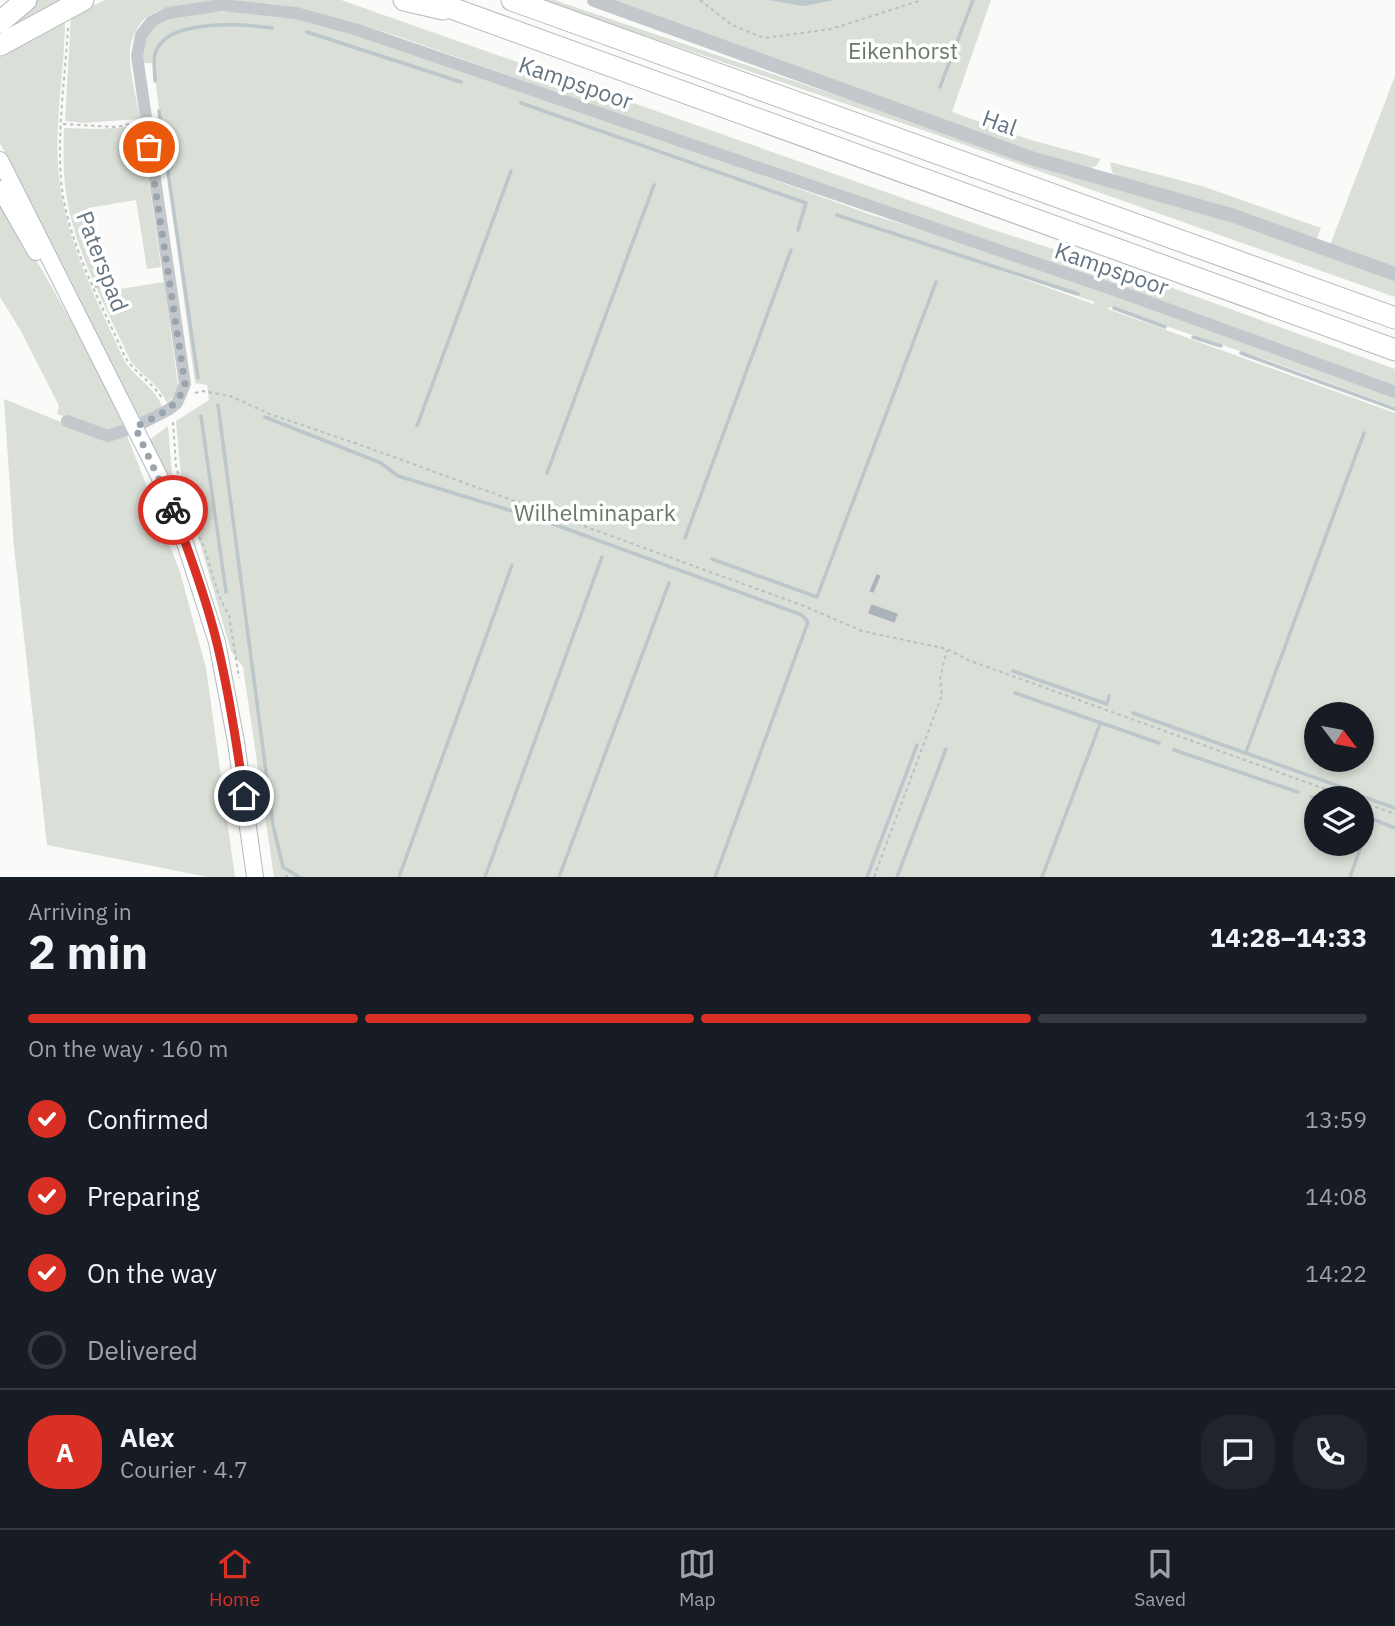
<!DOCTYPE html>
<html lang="en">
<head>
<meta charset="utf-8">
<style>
	body { margin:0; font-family:"IBM Plex Sans",sans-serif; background:#20242c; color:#f1f3f6; height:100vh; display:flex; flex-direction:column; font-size:26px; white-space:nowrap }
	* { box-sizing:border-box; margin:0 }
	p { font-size:23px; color:#9ea1a6 }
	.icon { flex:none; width:38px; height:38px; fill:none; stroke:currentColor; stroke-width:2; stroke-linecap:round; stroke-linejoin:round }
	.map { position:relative; height:877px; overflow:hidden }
	.sheet { display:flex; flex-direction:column; background:#171b24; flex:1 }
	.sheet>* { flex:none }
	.needle { width:46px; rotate:122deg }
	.tools { position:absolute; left:1304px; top:702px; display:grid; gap:14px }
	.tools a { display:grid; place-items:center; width:70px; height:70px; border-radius:50%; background:#171b24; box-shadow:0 4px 10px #0003; font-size:35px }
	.pin { position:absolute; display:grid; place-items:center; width:60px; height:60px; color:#fff; margin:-30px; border:4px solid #fff; border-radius:50%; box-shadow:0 2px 7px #0007 }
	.courier { position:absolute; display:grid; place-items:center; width:70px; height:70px; margin:-35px; border:5px solid #d93025; border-radius:50%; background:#fff; color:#222; box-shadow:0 2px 9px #0007 }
	.summary em { font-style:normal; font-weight:800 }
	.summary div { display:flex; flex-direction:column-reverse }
	.summary { display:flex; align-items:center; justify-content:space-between; height:119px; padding:0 28px }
	h1 { font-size:46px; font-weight:800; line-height:52px }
	.bar { display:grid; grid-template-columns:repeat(4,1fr); gap:10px 7px; align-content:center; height:84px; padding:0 28px }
	.bar i { height:9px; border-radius:5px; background:#363941 }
	.bar .on { background:#d93025 }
	.bar p { grid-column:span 4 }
	.line { display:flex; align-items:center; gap:18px; padding:0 28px; border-top:2px solid #363941 }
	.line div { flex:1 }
	.round { display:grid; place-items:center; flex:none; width:74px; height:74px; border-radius:28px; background:#20242c }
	ol { padding:0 28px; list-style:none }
	li { display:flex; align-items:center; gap:21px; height:77px }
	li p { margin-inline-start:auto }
	li .icon { padding:7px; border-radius:50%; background:#d93025; color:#fff; stroke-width:4 }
	li:last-child { color:#9ea1a6 }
	li i { width:38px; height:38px; border:4px solid #363941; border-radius:50% }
	.tabs { display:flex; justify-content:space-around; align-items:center; height:98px; border-top:2px solid #363941; background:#171b24; font-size:19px; color:#9ea1a6 }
	.tabs a { display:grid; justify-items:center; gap:4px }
	.tabs .on { color:#d93025 }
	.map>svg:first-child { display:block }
</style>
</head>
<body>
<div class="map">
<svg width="1395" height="877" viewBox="0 0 1395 877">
	<rect width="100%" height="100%" fill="#fafaf8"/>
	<g fill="#dadfd7" fill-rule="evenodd">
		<polygon points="37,0 67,0 0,37 0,30 29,11"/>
		<path d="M105 0H341L985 227 1167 286 1395 369V386L394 35C324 13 271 0 196 4 168 6 142 9 132 40 125 58 137 99 140 119L83 123 65 121 71 16Z"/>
		<polygon points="540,0 554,0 939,130 1217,217 1395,280 1395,297 937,135"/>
		<polygon points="612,0 991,0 952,112 1031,140 1101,159 1096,166 1088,169 1016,148"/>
		<path d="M244 11 269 13 325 24 569 106 872 215 976 246 1395 393V407L1273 362 1109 307 1108 309 1395 413V877H274L243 667 231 651 181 477 176 421 209 400 207 385 195 383 153 63H142C142 53 143 39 149 31 163 9 221 12 244 11ZM986 265 1095 302 1093 304ZM1316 714H1362V760H1316ZM1316 798H1362V844H1316Z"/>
		<path d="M65 19C65 67 55 116 58 164 62 236 96 298 125 362 137 379 154 387 162 406L139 422 0 143V53Z"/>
		<polygon points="1395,76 1395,268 1330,245"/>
		<path d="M141 126 161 267 147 269 136 200 88 208 101 292 164 282 178 386 175 394 167 403C158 382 142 377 130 360 109 313 82 265 70 214 63 186 63 157 64 128L98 129Z"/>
		<polygon points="1110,162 1202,186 1321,228 1316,240 1119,177 1112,172"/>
		<path d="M0 200C45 274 87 345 123 425L106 432 57 414 59 406 21 331 0 297Z"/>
		<polygon points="4,399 98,437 126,433 180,572 206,668 235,877 208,877 47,845 14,547"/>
		<polygon points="168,426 174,500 148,441"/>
	</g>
	<polygon fill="#bbc7cb" points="768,0 835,0 803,6"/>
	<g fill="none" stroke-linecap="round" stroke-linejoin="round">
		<g stroke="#bbc7cb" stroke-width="3.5">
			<polyline points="307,32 461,82"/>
			<path d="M155 81C155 73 153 62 155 54 164 18 244 24 272 28"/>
			<polyline points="940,87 973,0"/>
			<polyline points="521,103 806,203 798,230"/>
			<polyline points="159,111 198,378"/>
			<polyline points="837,215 1078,294"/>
			<polyline points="1114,308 1165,327"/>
			<polyline points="1193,337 1221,346"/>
			<polyline points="1241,353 1395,409"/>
			<polyline points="218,405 273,825 283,867 299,877"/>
			<polyline points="201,416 226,592"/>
			<polyline points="265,417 381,463 398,476 512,511"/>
			<polyline points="417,426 511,171"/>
			<polyline points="547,473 654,185"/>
			<polyline points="537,518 802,615 808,622 715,877"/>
			<polyline points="685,538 791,250"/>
			<polyline points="712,559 817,597 936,282"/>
			<polyline points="1013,671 1107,704 1109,696"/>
			<polyline points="1015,693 1159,743"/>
			<polyline points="1133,713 1347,789"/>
			<polyline points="1174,750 1298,792"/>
			<polyline points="1246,752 1364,433"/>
			<polyline points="1358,795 1395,808"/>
			<polyline points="1311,797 1316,799"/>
			<polyline points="1362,815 1395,828"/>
			<polyline points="399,877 512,565"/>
			<polyline points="485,877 602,557"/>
			<polyline points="559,877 669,583"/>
			<polyline points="867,877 917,745"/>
			<polyline points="897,877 946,749"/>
			<polyline points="1042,877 1100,724"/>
			<polyline points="1350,877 1371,819"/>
		</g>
	</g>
	<g fill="#aab3b9" stroke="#dcdcda" stroke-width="2">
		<polygon points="876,573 882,575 874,594 868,592"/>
		<polygon points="871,603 899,613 895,624 867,614"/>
	</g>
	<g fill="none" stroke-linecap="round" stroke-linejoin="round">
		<defs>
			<g id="secondary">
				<polyline points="0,160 159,476 186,546 217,642 236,742 255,877"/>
				<polyline points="0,189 36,252"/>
			</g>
			<g id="motorway">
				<polyline points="404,0 443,9"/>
				<polyline points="429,0 1395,350"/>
				<polyline points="512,0 1395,318"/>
				<polyline points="0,22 26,0"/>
				<polyline points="0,45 83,0"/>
			</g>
		</defs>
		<use href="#secondary" stroke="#b3babf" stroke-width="18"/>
		<use href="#motorway" stroke="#b4b9bd" stroke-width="23"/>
		<g stroke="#bbbfc2" stroke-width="2" stroke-dasharray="3.5 3.5" stroke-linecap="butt">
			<polyline points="700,0 732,25 764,38 831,29 922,0"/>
			<path d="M68 28C65 80 55 145 63 196 73 253 102 305 125 357 135 373 152 382 162 398"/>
			<polyline points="63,124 116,127 134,123"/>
			<polyline points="95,287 114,281"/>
			<polyline points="195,393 203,391 230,396 272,415 355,443 804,606 862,631 947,649 968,660 1350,798"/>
			<polyline points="173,422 176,466 186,503"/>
			<polyline points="199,537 204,547 219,596 229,616 239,678"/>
			<polyline points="1362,802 1395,814"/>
			<polyline points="285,875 288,877"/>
			<polyline points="874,877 942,695 940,679 947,650"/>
		</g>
		<polyline stroke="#c3c8cc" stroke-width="12" points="67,421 108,436 135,427 168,410 177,403 185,384 137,56 141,35 152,21 168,13 222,5 296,13 358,30 1126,294 1395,392"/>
		<polyline stroke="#c3c8cc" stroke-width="14" points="594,0 1031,158 1234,216 1395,274"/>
		<use href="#secondary" stroke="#fff" stroke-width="16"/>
		<use href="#motorway" stroke="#fff" stroke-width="21"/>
	</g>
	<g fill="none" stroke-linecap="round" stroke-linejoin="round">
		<path stroke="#99a4ac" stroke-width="7" stroke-dasharray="0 12.6" d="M149 147 185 384C178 409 157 416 135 427L173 510"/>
		<path stroke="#d93025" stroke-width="9" d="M173 510C190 554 206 598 217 643 229 693 237 745 244 796"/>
	</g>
	<g text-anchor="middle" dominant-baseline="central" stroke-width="7" stroke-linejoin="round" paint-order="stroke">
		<g font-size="23" fill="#687a64" stroke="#fff">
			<text x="903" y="50">Eikenhorst</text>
			<text x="595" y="512">Wilhelminapark</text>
		</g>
		<g font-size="23" fill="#657683" stroke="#fff">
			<text transform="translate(576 82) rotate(19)">Kampspoor</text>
			<text transform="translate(1000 122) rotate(20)">Hal</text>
			<text transform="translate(103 261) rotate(69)">Paterspad</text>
			<text transform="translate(1112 268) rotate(19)">Kampspoor</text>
		</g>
	</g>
</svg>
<div class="tools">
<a><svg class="needle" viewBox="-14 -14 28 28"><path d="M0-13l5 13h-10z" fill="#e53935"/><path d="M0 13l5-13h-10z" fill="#9ea1a6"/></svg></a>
<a><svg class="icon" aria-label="layers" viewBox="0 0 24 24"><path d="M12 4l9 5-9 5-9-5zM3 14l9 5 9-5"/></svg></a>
</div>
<div class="pin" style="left:149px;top:147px;background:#ea580c"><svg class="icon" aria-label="bag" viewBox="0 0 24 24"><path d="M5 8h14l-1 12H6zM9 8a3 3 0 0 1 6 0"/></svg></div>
<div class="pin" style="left:244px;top:796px;background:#1f2937"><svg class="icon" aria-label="home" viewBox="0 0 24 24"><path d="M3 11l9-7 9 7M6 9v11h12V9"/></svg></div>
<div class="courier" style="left:173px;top:510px"><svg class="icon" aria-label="bike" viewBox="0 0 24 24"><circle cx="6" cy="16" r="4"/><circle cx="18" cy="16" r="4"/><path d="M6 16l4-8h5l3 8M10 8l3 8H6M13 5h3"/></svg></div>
</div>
<section class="sheet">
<div class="summary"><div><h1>2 min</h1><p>Arriving in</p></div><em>14:28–14:33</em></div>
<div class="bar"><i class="on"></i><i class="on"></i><i class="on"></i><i></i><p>On the way · 160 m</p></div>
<ol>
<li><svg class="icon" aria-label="check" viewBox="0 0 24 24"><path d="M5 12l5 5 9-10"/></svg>Confirmed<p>13:59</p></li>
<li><svg class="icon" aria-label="check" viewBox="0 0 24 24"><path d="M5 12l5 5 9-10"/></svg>Preparing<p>14:08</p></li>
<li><svg class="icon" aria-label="check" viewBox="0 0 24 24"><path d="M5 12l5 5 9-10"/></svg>On the way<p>14:22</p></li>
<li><i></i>Delivered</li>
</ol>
<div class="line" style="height:126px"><b class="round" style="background:#d93025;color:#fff">A</b><div><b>Alex</b><p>Courier · 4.7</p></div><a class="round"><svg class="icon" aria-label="chat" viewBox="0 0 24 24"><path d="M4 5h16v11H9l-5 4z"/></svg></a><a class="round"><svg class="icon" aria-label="phone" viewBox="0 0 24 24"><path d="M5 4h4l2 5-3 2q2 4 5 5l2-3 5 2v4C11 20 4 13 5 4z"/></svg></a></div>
</section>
<nav class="tabs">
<a class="on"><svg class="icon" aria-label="home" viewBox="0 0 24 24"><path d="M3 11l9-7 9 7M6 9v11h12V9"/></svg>Home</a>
<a><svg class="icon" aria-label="map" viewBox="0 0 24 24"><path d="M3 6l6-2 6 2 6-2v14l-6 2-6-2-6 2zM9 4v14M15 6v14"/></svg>Map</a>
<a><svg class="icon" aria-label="saved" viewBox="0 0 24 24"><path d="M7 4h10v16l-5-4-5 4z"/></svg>Saved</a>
</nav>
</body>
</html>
